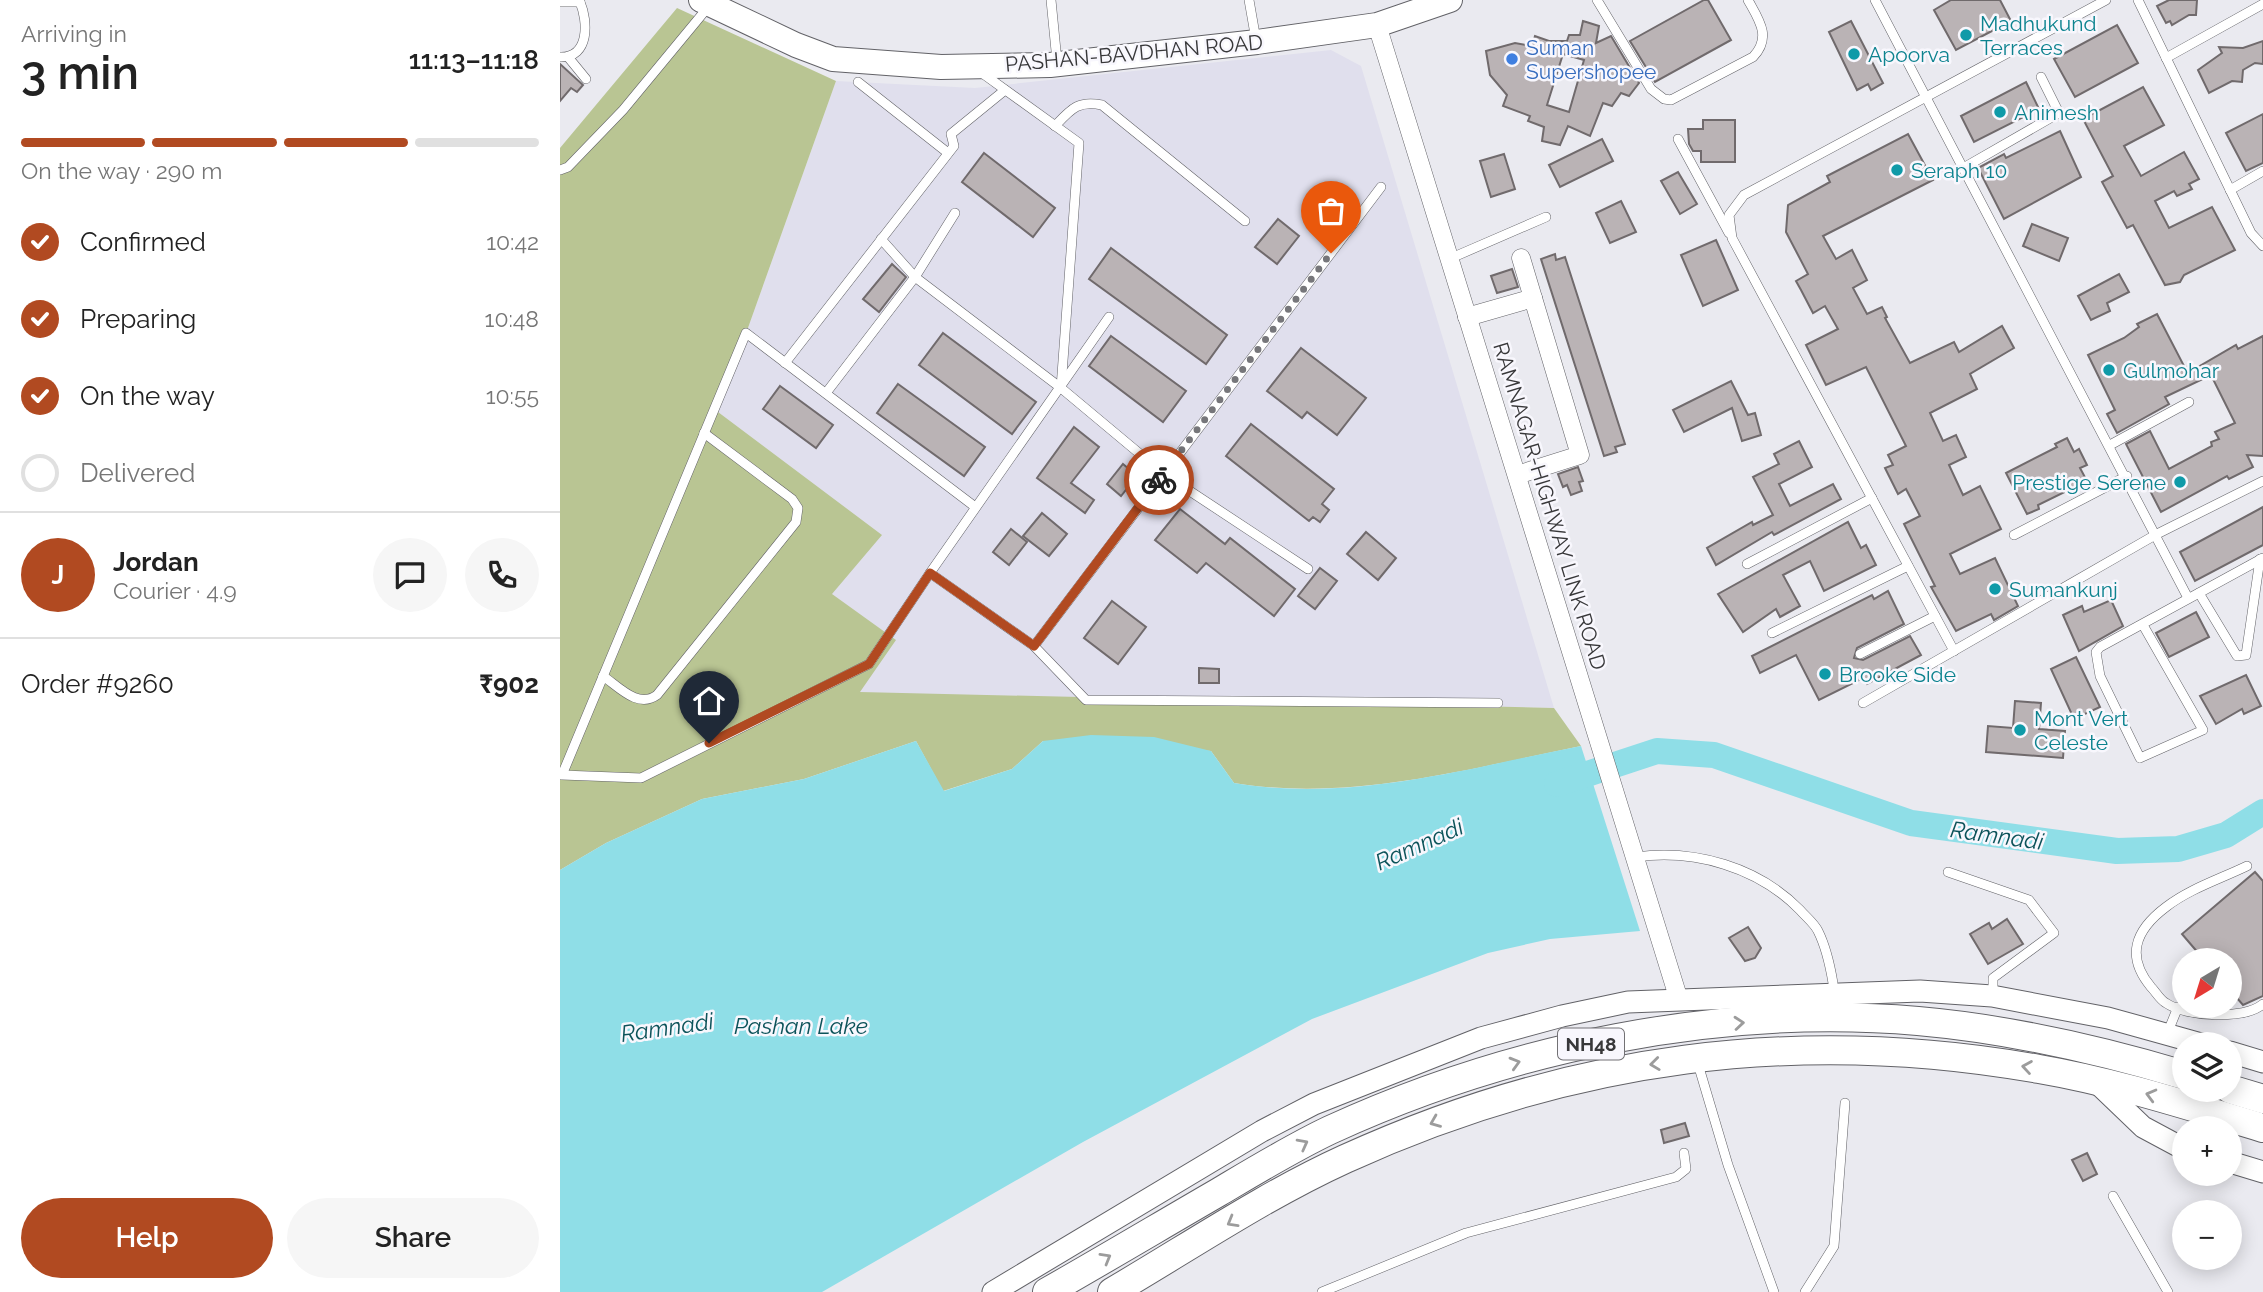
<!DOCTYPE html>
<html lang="en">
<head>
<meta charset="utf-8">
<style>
	body { margin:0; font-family:Raleway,sans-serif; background:#f6f6f6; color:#222; height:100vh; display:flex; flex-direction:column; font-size:26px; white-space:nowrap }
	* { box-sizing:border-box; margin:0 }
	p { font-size:23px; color:#767676 }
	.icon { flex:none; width:38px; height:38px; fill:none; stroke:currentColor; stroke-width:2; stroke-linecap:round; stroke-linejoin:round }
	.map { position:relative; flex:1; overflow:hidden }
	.sheet { display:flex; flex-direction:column; background:#fff; width:560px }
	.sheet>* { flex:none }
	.needle { width:46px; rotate:218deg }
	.buttons { position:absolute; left:1612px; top:948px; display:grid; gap:14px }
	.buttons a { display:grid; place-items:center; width:70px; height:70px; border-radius:50%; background:#fff; box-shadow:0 4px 18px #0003; font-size:35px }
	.pin { position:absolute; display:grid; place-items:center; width:60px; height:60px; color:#fff; margin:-72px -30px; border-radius:50% 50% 50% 0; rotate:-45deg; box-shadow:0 0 7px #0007 }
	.pin .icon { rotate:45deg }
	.courier { position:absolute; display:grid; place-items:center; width:70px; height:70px; margin:-35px; border:5px solid #b14a21; border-radius:50%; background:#fff; color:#222; box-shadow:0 2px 9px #0007 }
	.overview em { font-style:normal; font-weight:600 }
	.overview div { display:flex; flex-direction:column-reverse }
	.overview { display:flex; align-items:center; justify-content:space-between; height:119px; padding:0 21px }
	h1 { font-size:46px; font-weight:600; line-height:52px }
	.bar { display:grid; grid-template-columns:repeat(4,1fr); gap:10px 7px; align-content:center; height:84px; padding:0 21px }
	.bar i { height:9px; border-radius:5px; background:#e0e0e0 }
	.bar .on { background:#b14a21 }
	.bar p { grid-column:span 4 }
	.line { display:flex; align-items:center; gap:18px; padding:0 21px; border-top:2px solid #e0e0e0 }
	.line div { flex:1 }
	.round { display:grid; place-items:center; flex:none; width:74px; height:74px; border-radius:37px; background:#f6f6f6 }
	ol { padding:0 21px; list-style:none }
	li { display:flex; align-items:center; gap:21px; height:77px }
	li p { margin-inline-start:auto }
	li .icon { padding:7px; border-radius:50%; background:#b14a21; color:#fff; stroke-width:4 }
	li:last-child { color:#767676 }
	li i { width:38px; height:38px; border:4px solid #e0e0e0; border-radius:50% }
	.action { display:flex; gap:14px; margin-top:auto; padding:14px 21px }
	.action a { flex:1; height:80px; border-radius:42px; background:#b14a21; color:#fff; font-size:28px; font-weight:600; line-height:80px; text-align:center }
	.action a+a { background:#f6f6f6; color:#222 }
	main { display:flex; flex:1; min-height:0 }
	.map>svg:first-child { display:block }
</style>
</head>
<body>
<main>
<section class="sheet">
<div class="overview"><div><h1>3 min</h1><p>Arriving in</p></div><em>11:13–11:18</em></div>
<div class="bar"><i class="on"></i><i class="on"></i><i class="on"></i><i></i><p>On the way · 290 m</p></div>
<ol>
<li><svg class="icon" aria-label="check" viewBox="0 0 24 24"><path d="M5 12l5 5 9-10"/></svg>Confirmed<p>10:42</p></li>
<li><svg class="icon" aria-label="check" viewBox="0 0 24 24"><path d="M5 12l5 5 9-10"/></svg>Preparing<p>10:48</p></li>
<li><svg class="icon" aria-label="check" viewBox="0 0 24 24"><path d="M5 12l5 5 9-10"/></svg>On the way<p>10:55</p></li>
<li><i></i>Delivered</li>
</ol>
<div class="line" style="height:126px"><b class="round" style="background:#b14a21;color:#fff">J</b><div><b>Jordan</b><p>Courier · 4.9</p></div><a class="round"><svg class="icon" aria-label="chat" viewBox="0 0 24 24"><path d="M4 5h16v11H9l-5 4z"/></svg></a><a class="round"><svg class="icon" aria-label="phone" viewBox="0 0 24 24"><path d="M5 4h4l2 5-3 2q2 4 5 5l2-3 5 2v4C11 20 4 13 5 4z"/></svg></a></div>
<div class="line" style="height:91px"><div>Order #9260</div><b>₹902</b></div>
<div class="action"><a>Help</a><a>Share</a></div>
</section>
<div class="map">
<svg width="1703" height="1292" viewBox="0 0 1703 1292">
	<rect width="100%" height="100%" fill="#eaeaf0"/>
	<polygon fill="#e0dfed" points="771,50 801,66 994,708 299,693 272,594 158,412 276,81 415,88"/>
	<path fill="#b9c593" d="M117 8 276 81 158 412 322 535 272 594 336 640 300 692 994 708 1021 746C908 769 790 802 674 783L651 751 483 741 452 769 383 791 356 741 244 779 142 799 46 843 0 870V148Z"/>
	<path fill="#8fdee7" d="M531 735 594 737 651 751 674 783C790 803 908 768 1021 746L1080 931 990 939 928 953 752 1019 523 1142 262 1292H0V870L46 843 142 799 244 779 356 741 384 791 452 769 483 741Z"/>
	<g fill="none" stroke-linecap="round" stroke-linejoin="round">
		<polyline stroke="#8fdee7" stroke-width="26" points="997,784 1097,751 1154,755 1351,823 1557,851 1618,849 1666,835 1703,812"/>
	</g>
	<g fill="#bab3b5" stroke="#706a6c" stroke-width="2" fill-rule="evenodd">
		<polygon points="1144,0 1148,0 1171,40 1095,82 1070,41"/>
		<polygon points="1391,0 1440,0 1451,21 1396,50 1374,10"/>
		<polygon points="1609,0 1637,0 1636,15 1629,15 1612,25 1610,21 1606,23 1597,6"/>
		<path d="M1023 21 1039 26 1036 43 1051 36 1079 83 1069 96 1061 93 1052 106 1043 103 1030 136 1008 126 1000 145 982 141 984 127 968 121 970 116 943 106 947 95 930 75 926 51 955 43 972 46 975 36 989 41H1007L1009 35H1020ZM1003 54 1024 60 1009 112 987 105Z"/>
		<polygon points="1291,21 1323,83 1311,90 1308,84 1297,90 1269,32"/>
		<polygon points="1557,25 1578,63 1515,97 1494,59"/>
		<polygon points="1703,41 1703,64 1695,63 1683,70 1682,82 1672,81 1649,93 1638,70 1662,53 1659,47 1683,48"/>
		<polygon points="0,64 23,85 17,92 11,88 0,101"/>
		<polygon points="1466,82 1479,109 1414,142 1401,116"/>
		<polygon points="1583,87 1604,125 1564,146 1581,176 1624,152 1639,179 1629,184 1632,189 1617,196 1614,191 1595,201 1609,228 1652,207 1675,250 1624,275 1620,282 1605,285 1573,225 1567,228 1542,182 1553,176 1523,119"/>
		<polygon points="1703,114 1703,163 1686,171 1666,133"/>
		<polygon points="1143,120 1175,120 1175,162 1141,162 1141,151 1133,151 1129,144 1128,129 1143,129"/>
		<polygon points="1500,131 1521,177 1444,219 1418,168 1444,154 1446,158"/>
		<polygon points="1348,134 1373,180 1263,236 1276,259 1292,250 1307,280 1293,288 1307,314 1322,307 1327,317 1325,318 1350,363 1394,342 1399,352 1442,326 1454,348 1410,374 1417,389 1370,413 1383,441 1396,435 1406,457 1389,465 1403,495 1420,486 1441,529 1390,554 1400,574 1435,558 1458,606 1434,620 1431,614 1396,631 1371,587 1375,586 1344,524 1360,516 1346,489 1338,494 1325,468 1333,465 1328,455 1346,446 1306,367 1266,385 1246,345 1278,329 1265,306 1253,313 1241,290 1236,281 1248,274 1226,232 1228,205 1270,182 1267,176"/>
		<polygon points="1042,139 1053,161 1000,187 989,165"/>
		<polygon points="424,153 495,208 473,237 402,182"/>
		<polygon points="944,154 955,189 931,197 920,161"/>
		<polygon points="1118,172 1137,204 1120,214 1101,181"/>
		<polygon points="1061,201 1076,232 1050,243 1036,213"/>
		<polygon points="718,219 739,236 717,264 695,247"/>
		<polygon points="1472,224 1508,238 1499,261 1463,246"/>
		<polygon points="1156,240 1178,290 1143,306 1121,255"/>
		<polygon points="551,248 667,335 646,364 529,279"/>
		<polygon points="995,254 996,260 1005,257 1065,444 1055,447 1057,452 1044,456 981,259"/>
		<polygon points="332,264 346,277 319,312 303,299"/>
		<polygon points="952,269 958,287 937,293 931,276"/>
		<polygon points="1559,274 1569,292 1547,303 1550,311 1531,320 1518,296"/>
		<polygon points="1597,314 1625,368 1629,366 1631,371 1676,345 1678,349 1703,336 1703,456 1687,455 1693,467 1669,479 1667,476 1601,512 1566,444 1590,431 1609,469 1652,446 1651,442 1659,439 1655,432 1675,423 1651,375 1605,397 1609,404 1557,433 1547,414 1555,410 1528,355 1564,338 1579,327 1577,324"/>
		<polygon points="383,333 476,402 452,434 359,365"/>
		<polygon points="551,336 626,391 603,422 529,366"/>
		<polygon points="741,348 806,398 777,435 747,412 742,418 707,391"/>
		<polygon points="1171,381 1188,415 1195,413 1201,435 1182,441 1172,408 1124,432 1113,410"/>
		<polygon points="338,384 425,447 404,476 317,413"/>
		<polygon points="220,386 273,425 256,448 203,409"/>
		<polygon points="691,424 774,489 762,504 769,510 760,522 753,517 749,521 666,456"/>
		<polygon points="514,427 539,447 511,483 534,500 525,513 477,478"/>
		<polygon points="1507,438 1514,452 1519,449 1527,465 1520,468 1527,481 1478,505 1479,509 1467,514 1446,473 1497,447 1495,444"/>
		<polygon points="1239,441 1252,467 1219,484 1230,506 1273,484 1281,499 1214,535 1212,532 1156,565 1147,548 1192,522 1193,525 1213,515 1193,477 1219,464 1214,454"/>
		<polygon points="563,464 577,476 561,496 547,484"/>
		<polygon points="1018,467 1023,481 1019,482 1022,491 1011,495 1007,485 1003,487 998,474"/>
		<polygon points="1703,507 1703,545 1635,581 1620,552"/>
		<polygon points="620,509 665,544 670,538 735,589 714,616 646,563 637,573 595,540"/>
		<polygon points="482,513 507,534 489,556 463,536"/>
		<polygon points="1288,522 1301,548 1306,545 1316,565 1264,591 1250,561 1223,575 1240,606 1220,617 1216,609 1183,632 1158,594"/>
		<polygon points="451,529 467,542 449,565 433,552"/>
		<polygon points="806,532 836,558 818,580 787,554"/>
		<polygon points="760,568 777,581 755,609 738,596"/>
		<polygon points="1328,591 1344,624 1297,648 1294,658 1303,660 1350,636 1361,655 1307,684 1303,678 1259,700 1236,655 1200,673 1192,656 1312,595 1314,599"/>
		<polygon points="1551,600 1563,626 1519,651 1503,615 1522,606 1524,612"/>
		<polygon points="552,601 586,627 558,664 524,638"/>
		<polygon points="1636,612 1649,637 1609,657 1596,633"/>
		<polygon points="1516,657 1540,707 1514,719 1491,669"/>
		<polygon points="639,668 659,669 659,683 639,683"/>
		<polygon points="1686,675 1701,706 1684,714 1682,709 1656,724 1640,696"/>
		<polygon points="1455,701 1481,703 1479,729 1505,731 1503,758 1426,752 1428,726 1453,728"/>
		<polygon points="1695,872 1703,881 1703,996 1683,1005 1670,990 1670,961 1645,961 1622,934"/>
		<polygon points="1447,919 1463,944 1428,964 1410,934 1429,923 1432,929"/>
		<polygon points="1188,927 1201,948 1195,958 1185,961 1169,938"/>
		<polygon points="1125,1123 1129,1136 1104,1143 1101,1130"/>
		<polygon points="1527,1153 1537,1174 1523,1181 1512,1160"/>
	</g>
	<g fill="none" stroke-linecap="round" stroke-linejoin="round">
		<defs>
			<g id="service">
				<polyline points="491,0 497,61"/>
				<polyline points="689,0 696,40"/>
				<path d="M1037 0 1091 89 1104 99 1111 100 1193 57C1212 37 1199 20 1188 0"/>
				<polyline points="1315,0 1628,598"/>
				<polyline points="1578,0 1691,233 1703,246"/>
				<polyline points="0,2 20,2"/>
				<path d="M0 57C30 58 28 21 20 2"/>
				<polyline points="8,57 26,79"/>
				<polyline points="1606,58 1703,4"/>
				<polyline points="422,73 519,143 501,388"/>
				<polyline points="298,82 388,153"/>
				<path d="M495 126C511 109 518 100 542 105L685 221"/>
				<polyline points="1118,139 1169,233"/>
				<polyline points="1405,167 1499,113 1481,77"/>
				<polyline points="0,170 8,167 63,110 149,6"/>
				<polyline points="1670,190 1703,171"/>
				<polyline points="321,239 355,277 501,388 604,474 748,569"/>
				<polyline points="889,259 986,217"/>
				<polyline points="225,363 394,146 391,134 445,90"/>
				<polyline points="266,393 355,277 395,213"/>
				<polyline points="1550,445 1629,402"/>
				<polyline points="414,506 186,333 2,775 81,778 309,664 370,573 474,646 526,700 938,703"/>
				<polyline points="1454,535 1567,476"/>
				<polyline points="1187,564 1312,498"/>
				<polyline points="370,573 549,317"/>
				<polyline points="1639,593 1677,656 1686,655 1700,559"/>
				<polyline points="1583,625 1643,730 1580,758 1540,676 1536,652 1540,647 1703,558"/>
				<polyline points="1212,633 1348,566"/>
				<polyline points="474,646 821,187"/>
				<polyline points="1394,651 1172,238 1169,215 1184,195 1546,0"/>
				<polyline points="1300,654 1375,616"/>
				<path d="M43 676C59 687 78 709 97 695L236 522 238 508 232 499 144 433"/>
				<polyline points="1303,703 1597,534 1703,481"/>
				<path d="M1076 857C1135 849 1198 867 1240 910 1246 917 1254 923 1258 931 1266 947 1270 965 1273 983"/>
				<path d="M1687 866C1660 879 1629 889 1606 907 1574 931 1566 957 1591 987 1596 992 1600 1000 1606 1003 1626 1017 1684 1020 1703 1004"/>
				<polyline points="1388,872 1469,900 1494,933 1433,978 1433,995"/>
				<polyline points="1607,1034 1618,1007"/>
				<polyline points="1138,1064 1168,1165 1214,1292"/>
				<polyline points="1553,1196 1608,1292"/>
				<polyline points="762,1292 906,1233 1116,1177 1126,1169 1124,1153"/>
				<polyline points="1245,1292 1274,1246 1285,1103"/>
			</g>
			<g id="minor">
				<polyline points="817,25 1119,1000"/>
				<polyline points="907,317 973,298"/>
				<polyline points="957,475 1020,455 961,258"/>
			</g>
			<g id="tertiary">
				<polyline points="1670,1052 1703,1062"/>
				<polyline points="1535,1081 1583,1127 1624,1149"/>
				<polyline points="1670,1162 1703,1172"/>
				<polyline points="433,1292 702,1131 754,1104 921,1038 1002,1016 1068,1002 1360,991 1432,996 1548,1018 1645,1045"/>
			</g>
			<polyline id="secondary" points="141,0 236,45 273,59 381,67 490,65 697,42 817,25 890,0"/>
			<g id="trunk">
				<polyline points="1670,1089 1703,1099"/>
				<path d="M487 1292C545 1259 602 1225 659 1192 696 1170 732 1148 770 1130 951 1047 1159 1004 1358 1021 1449 1029 1537 1049 1624 1075"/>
				<path d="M552 1292C629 1247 704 1196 785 1159 1009 1057 1237 1026 1479 1069 1555 1082 1629 1106 1703 1128"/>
			</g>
		</defs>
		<use href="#service" stroke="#626267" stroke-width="10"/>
		<use href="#minor" stroke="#626267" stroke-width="19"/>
		<use href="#tertiary" stroke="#626267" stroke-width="23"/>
		<use href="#secondary" stroke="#626267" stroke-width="26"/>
		<use href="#trunk" stroke="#626267" stroke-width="30"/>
		<use href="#service" stroke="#fff" stroke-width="9"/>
		<use href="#minor" stroke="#fff" stroke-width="18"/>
		<use href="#tertiary" stroke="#fff" stroke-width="21"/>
		<use href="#secondary" stroke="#fff" stroke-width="24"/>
		<use href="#trunk" stroke="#fff" stroke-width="28"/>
	</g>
	<defs><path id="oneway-chevron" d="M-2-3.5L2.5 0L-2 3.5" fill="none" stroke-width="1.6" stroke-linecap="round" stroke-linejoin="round" transform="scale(1.75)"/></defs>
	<g stroke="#9c9c9c">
		<use href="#oneway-chevron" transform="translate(1179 1023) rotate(-5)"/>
		<use href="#oneway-chevron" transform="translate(955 1063) rotate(-16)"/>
		<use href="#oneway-chevron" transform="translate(1095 1064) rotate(173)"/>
		<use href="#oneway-chevron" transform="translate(1467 1067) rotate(-171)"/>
		<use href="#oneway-chevron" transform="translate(1591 1095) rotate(-165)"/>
		<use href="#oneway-chevron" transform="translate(875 1122) rotate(158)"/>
		<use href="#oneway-chevron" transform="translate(743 1144) rotate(-28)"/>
		<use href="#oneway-chevron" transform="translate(672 1222) rotate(150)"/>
		<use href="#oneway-chevron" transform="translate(546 1258) rotate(-30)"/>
	</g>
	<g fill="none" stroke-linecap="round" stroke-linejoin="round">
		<polyline stroke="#76767a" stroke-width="7" stroke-dasharray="0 12.6" points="599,480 771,253"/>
		<polyline stroke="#b14a21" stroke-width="9" points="149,743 309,664 370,573 474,646 599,480"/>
	</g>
	<g fill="#0f9aa8" stroke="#f8f7fd" stroke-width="2.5">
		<circle cx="1406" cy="35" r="7"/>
		<circle cx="1294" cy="54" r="7"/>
		<circle cx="1440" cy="112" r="7"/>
		<circle cx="1337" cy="170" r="7"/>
		<circle cx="1549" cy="370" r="7"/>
		<circle cx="1620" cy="482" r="7"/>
		<circle cx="1435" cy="589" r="7"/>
		<circle cx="1265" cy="674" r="7"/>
		<circle cx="1460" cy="730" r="7"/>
	</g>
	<circle fill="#3f7fe0" stroke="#f8f7fd" stroke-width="2.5" cx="952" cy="59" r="7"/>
	<g text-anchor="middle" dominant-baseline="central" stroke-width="5" stroke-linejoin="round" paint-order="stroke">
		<rect fill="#f8f7fd" stroke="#727174" stroke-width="2" x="998" y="1028.5" width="66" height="31" rx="5"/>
		<g font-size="19" font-weight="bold" fill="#38383a">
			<text x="1031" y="1044">NH48</text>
		</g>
		<g font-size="21" fill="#0d838f" stroke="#f8f7fd" text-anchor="start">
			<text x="1420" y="23">Madhukund<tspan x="1420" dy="24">Terraces</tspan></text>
			<text x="1308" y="54">Apoorva</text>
			<text x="1454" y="112">Animesh</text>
			<text x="1351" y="170">Seraph 10</text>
			<text x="1563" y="370">Gulmohar</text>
			<text x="1606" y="482" text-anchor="end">Prestige Serene</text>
			<text x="1449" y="589">Sumankunj</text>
			<text x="1279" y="674">Brooke Side</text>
			<text x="1474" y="718">Mont Vert<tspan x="1474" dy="24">Celeste</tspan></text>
		</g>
		<g font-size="21" fill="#366cbe" stroke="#f8f7fd" text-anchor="start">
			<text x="966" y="47">Suman<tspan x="966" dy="24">Supershopee</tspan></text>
		</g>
		<g font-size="21" fill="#38383a" stroke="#f8f7fd">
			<text transform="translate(574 53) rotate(-5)">PASHAN-BAVDHAN ROAD</text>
			<text transform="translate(990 506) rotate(73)">RAMNAGAR-HIGHWAY LINK ROAD</text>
		</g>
		<g font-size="23" font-style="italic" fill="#0c535a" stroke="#f8f7fd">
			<text transform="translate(1437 835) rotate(8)">Ramnadi</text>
			<text transform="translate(859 844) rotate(-24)">Ramnadi</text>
			<text x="241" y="1025">Pashan Lake</text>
			<text transform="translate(107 1027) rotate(-8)">Ramnadi</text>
		</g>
	</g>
</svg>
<div class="buttons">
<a><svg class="needle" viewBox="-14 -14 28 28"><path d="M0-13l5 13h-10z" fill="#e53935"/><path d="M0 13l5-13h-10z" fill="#767676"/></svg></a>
<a><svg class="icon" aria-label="layers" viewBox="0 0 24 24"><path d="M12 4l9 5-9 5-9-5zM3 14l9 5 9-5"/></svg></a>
<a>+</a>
<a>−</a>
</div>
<div class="pin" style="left:771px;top:253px;background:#ea580c"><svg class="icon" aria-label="bag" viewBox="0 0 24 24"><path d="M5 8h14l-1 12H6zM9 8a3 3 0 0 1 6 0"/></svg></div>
<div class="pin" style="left:149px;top:743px;background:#1f2937"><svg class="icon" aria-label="home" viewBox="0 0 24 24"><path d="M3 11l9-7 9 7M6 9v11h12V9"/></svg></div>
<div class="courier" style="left:599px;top:480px"><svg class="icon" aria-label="bike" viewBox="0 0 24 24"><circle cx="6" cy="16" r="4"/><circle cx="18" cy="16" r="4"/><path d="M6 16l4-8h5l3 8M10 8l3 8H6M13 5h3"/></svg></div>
</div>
</main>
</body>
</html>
